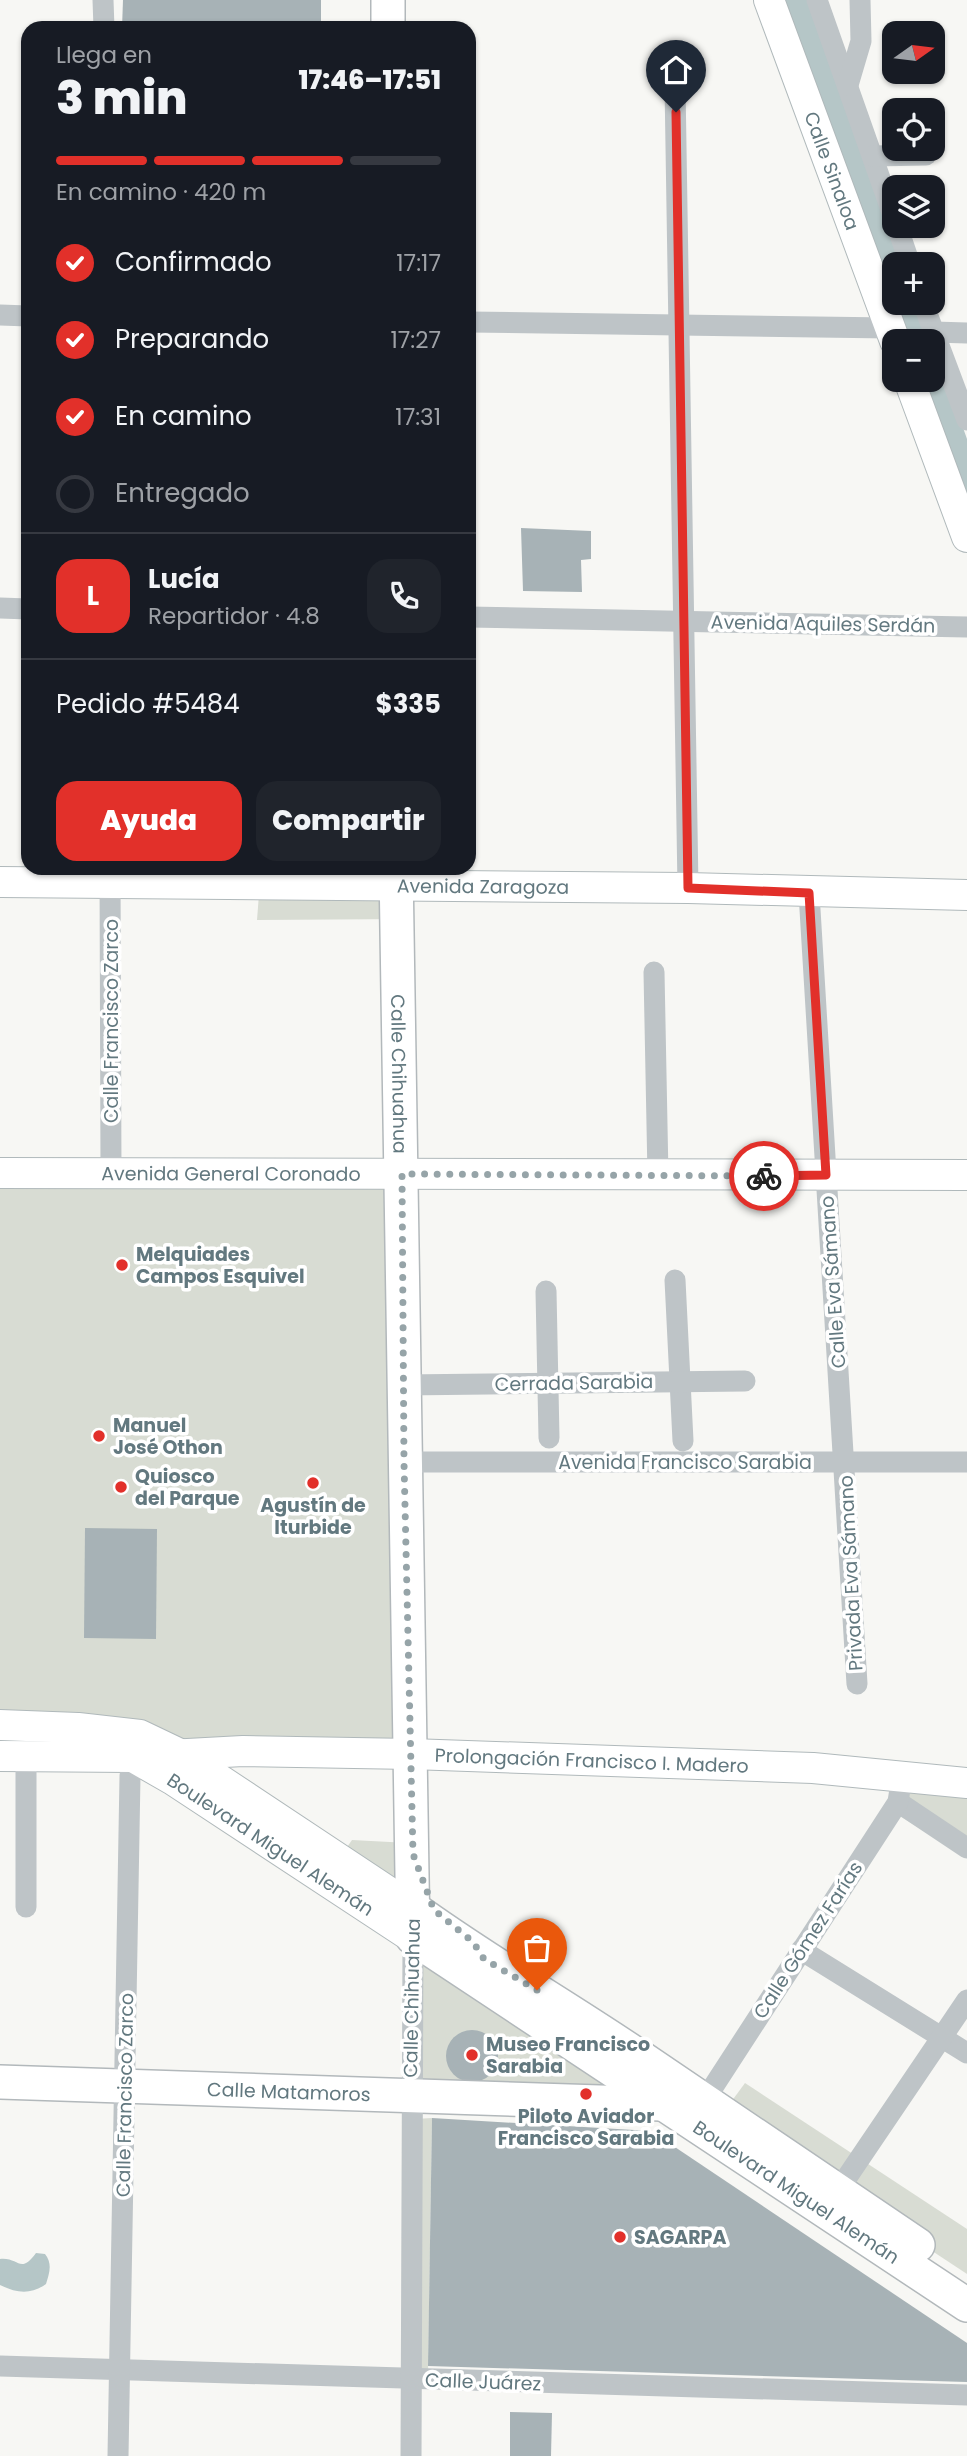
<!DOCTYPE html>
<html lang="es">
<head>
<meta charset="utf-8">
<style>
	body { margin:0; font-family:Poppins,sans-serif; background:#20242c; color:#f1f3f6; height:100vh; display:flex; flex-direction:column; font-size:26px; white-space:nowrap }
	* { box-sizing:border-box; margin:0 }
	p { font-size:23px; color:#9ea1a6 }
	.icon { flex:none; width:38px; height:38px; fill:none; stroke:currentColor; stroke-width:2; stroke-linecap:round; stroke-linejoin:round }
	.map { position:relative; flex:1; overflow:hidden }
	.sheet { position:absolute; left:21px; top:21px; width:455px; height:854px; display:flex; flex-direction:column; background:#171b24; border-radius:21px; box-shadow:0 2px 5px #0004 }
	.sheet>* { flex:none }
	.needle { width:46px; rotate:76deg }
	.buttons { position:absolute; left:882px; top:21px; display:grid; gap:14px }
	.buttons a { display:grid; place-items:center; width:63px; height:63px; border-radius:14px; background:#171b24; box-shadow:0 2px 5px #0004; font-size:35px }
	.pin { position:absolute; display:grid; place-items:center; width:60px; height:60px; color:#fff; margin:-72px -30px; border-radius:50% 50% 50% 0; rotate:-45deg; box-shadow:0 0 7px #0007 }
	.pin .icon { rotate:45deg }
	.courier { position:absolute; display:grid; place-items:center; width:70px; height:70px; margin:-35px; border:5px solid #e2302a; border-radius:50%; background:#fff; color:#222; box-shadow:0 2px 9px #0007 }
	.summary em { font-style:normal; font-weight:800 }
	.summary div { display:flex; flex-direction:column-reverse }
	.summary { display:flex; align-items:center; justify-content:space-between; height:119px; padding:0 35px }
	h1 { font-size:46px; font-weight:800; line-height:52px }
	.bar { display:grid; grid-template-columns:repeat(4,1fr); gap:10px 7px; align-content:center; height:84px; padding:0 35px }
	.bar i { height:9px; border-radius:5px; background:#363941 }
	.bar .on { background:#e2302a }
	.bar p { grid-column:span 4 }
	.line { display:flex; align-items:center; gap:18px; padding:0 35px; border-top:2px solid #363941 }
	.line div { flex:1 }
	.round { display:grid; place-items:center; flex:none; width:74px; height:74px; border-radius:21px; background:#20242c }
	ol { padding:0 35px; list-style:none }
	li { display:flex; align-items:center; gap:21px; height:77px }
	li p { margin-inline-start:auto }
	li .icon { padding:7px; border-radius:50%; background:#e2302a; color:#fff; stroke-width:4 }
	li:last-child { color:#9ea1a6 }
	li i { width:38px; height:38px; border:4px solid #363941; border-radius:50% }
	.action { display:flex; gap:14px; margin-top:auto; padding:14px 35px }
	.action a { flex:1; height:80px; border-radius:21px; background:#e2302a; color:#fff; font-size:28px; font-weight:800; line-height:80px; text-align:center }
	.action a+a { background:#20242c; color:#f1f3f6 }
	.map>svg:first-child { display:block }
</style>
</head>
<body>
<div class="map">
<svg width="967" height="2456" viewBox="0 0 967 2456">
	<rect width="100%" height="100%" fill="#f7f7f4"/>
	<g fill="#d8dcd3">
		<polygon points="261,868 409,868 409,919 257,920"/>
		<polygon points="0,1178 405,1178 410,1764 0,1735"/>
		<polygon points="902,1773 967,1779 967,1858 895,1813"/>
		<polygon points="352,1840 409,1843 408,1909 336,1863"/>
		<polygon points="414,1942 661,2104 414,2094"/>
		<polygon points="745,2083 967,2229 967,2274 723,2113"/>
		<polygon points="432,2118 428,2375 412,2379 414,2119"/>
	</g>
	<g fill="#b5c6c7">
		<polygon points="776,0 810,0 904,264 894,264 894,303 918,303 932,341 901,341"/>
		<polygon points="933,343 967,439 967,520 915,380 933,380"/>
		<path d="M36 2253 45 2254C53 2264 49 2274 46 2284 31 2295 16 2293 0 2285V2259C19 2257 20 2275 36 2253Z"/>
	</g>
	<g fill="#a7b2b6">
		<polygon points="123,0 321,0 321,28 122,28"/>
		<polygon points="521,528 591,531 591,559 581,560 582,592 523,591"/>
		<polygon points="85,1528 157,1529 156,1639 84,1638"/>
		<circle cx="472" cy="2056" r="26"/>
		<polygon points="432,2118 651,2131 967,2343 967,2382 428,2366"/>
		<polygon points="510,2412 552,2413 551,2456 510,2456"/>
	</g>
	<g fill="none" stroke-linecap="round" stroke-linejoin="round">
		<defs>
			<g id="secondary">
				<path id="s1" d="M769 0 895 341"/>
				<polyline points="909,380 967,537"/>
				<path id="s2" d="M0 882 688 888 967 895"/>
				<path id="s3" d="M0 1173 967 1175"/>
				<polyline points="0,1725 78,1728 140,1735 184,1756 413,1908"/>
				<path id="s4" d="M0 1756 132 1757 243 1751 411 1754 813 1768 967 1783"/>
				<path id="s5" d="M133 1757 173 1780 413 1938"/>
			</g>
			<g id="primary">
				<polyline points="388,0 388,28"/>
				<path id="s6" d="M396 868 413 1938 967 2305"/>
				<path d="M413 1908C486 1961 565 2006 640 2057 733 2119 825 2183 918 2245"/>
				<path id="s7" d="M0 2082 661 2104 677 2099 704 2101"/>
			</g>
		</defs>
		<use href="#secondary" stroke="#b0b9bb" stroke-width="32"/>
		<use href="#primary" stroke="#b2b8bb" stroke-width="36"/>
		<g stroke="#bec4c7" stroke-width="21">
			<polyline points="103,0 104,28"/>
			<polyline points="817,0 894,218"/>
			<polyline points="675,85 688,888"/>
			<polyline points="848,85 861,41 860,0"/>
			<polyline points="873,156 926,155"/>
			<polyline points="897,226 910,264"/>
			<polyline points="923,303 967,420"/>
			<polyline points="0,315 28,316"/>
			<polyline points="469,322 890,328"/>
			<polyline points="934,332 967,333"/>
			<polyline points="0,608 28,609"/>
			<polyline points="469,617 967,627"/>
			<polyline points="110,868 111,1173"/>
			<polyline points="809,893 857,1684"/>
			<polyline points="654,972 658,1176"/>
			<polyline points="675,1280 683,1441"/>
			<polyline points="546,1291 549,1438"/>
			<polyline points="403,1385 745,1381"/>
			<polyline points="404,1462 967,1462"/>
			<polyline points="26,1756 26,1907"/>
			<polyline points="898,1802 967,1848"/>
			<polyline points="801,1950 967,2053"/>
			<polyline points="704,2101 898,1802 902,1776"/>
			<polyline points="837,2192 967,2000"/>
			<polyline points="0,2366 967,2395"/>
			<polyline points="118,2456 130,1776 136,1747"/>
			<polyline points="411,2456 413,1938"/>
		</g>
		<use href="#secondary" stroke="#fff" stroke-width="30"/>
		<use href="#primary" stroke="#fff" stroke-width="33"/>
	</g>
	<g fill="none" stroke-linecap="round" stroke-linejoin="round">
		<polyline stroke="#96a4a8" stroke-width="7" stroke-dasharray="0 12.6" points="537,1990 484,1959 473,1942 434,1910 413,1854 404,1462 402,1174 764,1176"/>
		<polyline stroke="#e2302a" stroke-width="9" points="676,112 688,888 809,893 826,1175 764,1176"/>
	</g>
	<g fill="#e2302a" stroke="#fff" stroke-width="2.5">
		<circle cx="122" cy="1265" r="7"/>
		<circle cx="99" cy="1436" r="7"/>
		<circle cx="313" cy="1483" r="7"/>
		<circle cx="121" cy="1487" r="7"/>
		<circle cx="472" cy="2055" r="7"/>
		<circle cx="586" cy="2094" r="7"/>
		<circle cx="620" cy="2237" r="7"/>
	</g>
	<g text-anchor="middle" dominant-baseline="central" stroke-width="7" stroke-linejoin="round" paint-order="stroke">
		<g font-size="19" fill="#62787f" stroke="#fff">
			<text stroke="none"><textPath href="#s1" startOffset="182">Calle Sinaloa</textPath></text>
			<text transform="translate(823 624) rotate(1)">Avenida Aquiles Serdán</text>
			<text stroke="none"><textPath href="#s2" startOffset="483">Avenida Zaragoza</textPath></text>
			<text transform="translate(111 1021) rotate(-90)">Calle Francisco Zarco</text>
			<text stroke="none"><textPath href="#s6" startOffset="206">Calle Chihuahua</textPath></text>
			<text stroke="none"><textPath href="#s3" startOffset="231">Avenida General Coronado</textPath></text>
			<text transform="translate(833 1282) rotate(-94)">Calle Eva Sámano</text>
			<text transform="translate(574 1383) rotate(-1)">Cerrada Sarabia</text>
			<text x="685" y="1462">Avenida Francisco Sarabia</text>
			<text transform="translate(851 1573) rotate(-93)">Privada Eva Sámano</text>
			<text stroke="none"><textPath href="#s4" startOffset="592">Prolongación Francisco I. Madero</textPath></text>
			<text stroke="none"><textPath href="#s5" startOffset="163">Boulevard Miguel Alemán</textPath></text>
			<text transform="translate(808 1940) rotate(-57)">Calle Gómez Farías</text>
			<text transform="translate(412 1998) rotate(-89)">Calle Chihuahua</text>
			<text stroke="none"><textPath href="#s7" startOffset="289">Calle Matamoros</textPath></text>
			<text transform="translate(125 2095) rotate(-89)">Calle Francisco Zarco</text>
			<text stroke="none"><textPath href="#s6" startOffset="1530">Boulevard Miguel Alemán</textPath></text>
			<text transform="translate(483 2382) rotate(2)">Calle Juárez</text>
		</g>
		<g font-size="19" font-weight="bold" fill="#62787f" stroke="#fff" text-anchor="start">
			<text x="136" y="1254">Melquiades<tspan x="136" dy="22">Campos Esquivel</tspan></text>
			<text x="113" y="1425">Manuel<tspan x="113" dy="22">José Othon</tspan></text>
			<text x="135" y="1476">Quiosco<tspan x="135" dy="22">del Parque</tspan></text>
			<text x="313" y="1505" text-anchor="middle">Agustín de<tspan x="313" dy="22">Iturbide</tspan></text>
			<text x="486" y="2044">Museo Francisco<tspan x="486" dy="22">Sarabia</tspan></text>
			<text x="586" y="2116" text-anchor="middle">Piloto Aviador<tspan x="586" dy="22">Francisco Sarabia</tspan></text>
			<text x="634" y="2237">SAGARPA</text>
		</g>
	</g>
</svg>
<div class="buttons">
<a><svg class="needle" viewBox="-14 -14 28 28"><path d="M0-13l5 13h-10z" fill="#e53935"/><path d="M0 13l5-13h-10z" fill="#9ea1a6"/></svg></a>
<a><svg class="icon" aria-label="locate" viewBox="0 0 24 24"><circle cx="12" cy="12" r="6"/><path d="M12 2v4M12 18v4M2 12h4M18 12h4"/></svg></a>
<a><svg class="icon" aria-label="layers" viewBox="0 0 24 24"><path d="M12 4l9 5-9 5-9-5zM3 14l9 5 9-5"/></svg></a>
<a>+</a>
<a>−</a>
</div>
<div class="pin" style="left:537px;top:1990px;background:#ea580c"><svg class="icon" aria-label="bag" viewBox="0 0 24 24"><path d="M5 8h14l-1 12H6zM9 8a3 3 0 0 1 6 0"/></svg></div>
<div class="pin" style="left:676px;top:112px;background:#1f2937"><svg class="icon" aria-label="home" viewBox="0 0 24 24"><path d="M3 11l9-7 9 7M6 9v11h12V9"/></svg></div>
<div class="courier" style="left:764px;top:1176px"><svg class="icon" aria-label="bike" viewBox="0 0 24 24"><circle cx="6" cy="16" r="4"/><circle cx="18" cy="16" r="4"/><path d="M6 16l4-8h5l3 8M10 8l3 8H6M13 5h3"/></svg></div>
<section class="sheet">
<div class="summary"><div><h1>3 min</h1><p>Llega en</p></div><em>17:46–17:51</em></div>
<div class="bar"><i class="on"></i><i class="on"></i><i class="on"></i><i></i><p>En camino · 420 m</p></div>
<ol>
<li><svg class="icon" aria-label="check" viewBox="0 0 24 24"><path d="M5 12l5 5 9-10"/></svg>Confirmado<p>17:17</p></li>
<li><svg class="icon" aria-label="check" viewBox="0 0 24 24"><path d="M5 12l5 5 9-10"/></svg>Preparando<p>17:27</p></li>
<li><svg class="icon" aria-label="check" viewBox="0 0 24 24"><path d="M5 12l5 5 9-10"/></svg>En camino<p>17:31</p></li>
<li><i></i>Entregado</li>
</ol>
<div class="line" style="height:126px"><b class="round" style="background:#e2302a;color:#fff">L</b><div><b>Lucía</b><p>Repartidor · 4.8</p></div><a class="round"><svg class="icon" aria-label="phone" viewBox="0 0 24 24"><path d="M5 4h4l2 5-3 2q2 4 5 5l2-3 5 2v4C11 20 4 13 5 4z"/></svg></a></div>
<div class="line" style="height:91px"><div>Pedido #5484</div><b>$335</b></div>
<div class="action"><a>Ayuda</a><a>Compartir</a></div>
</section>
</div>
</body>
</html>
